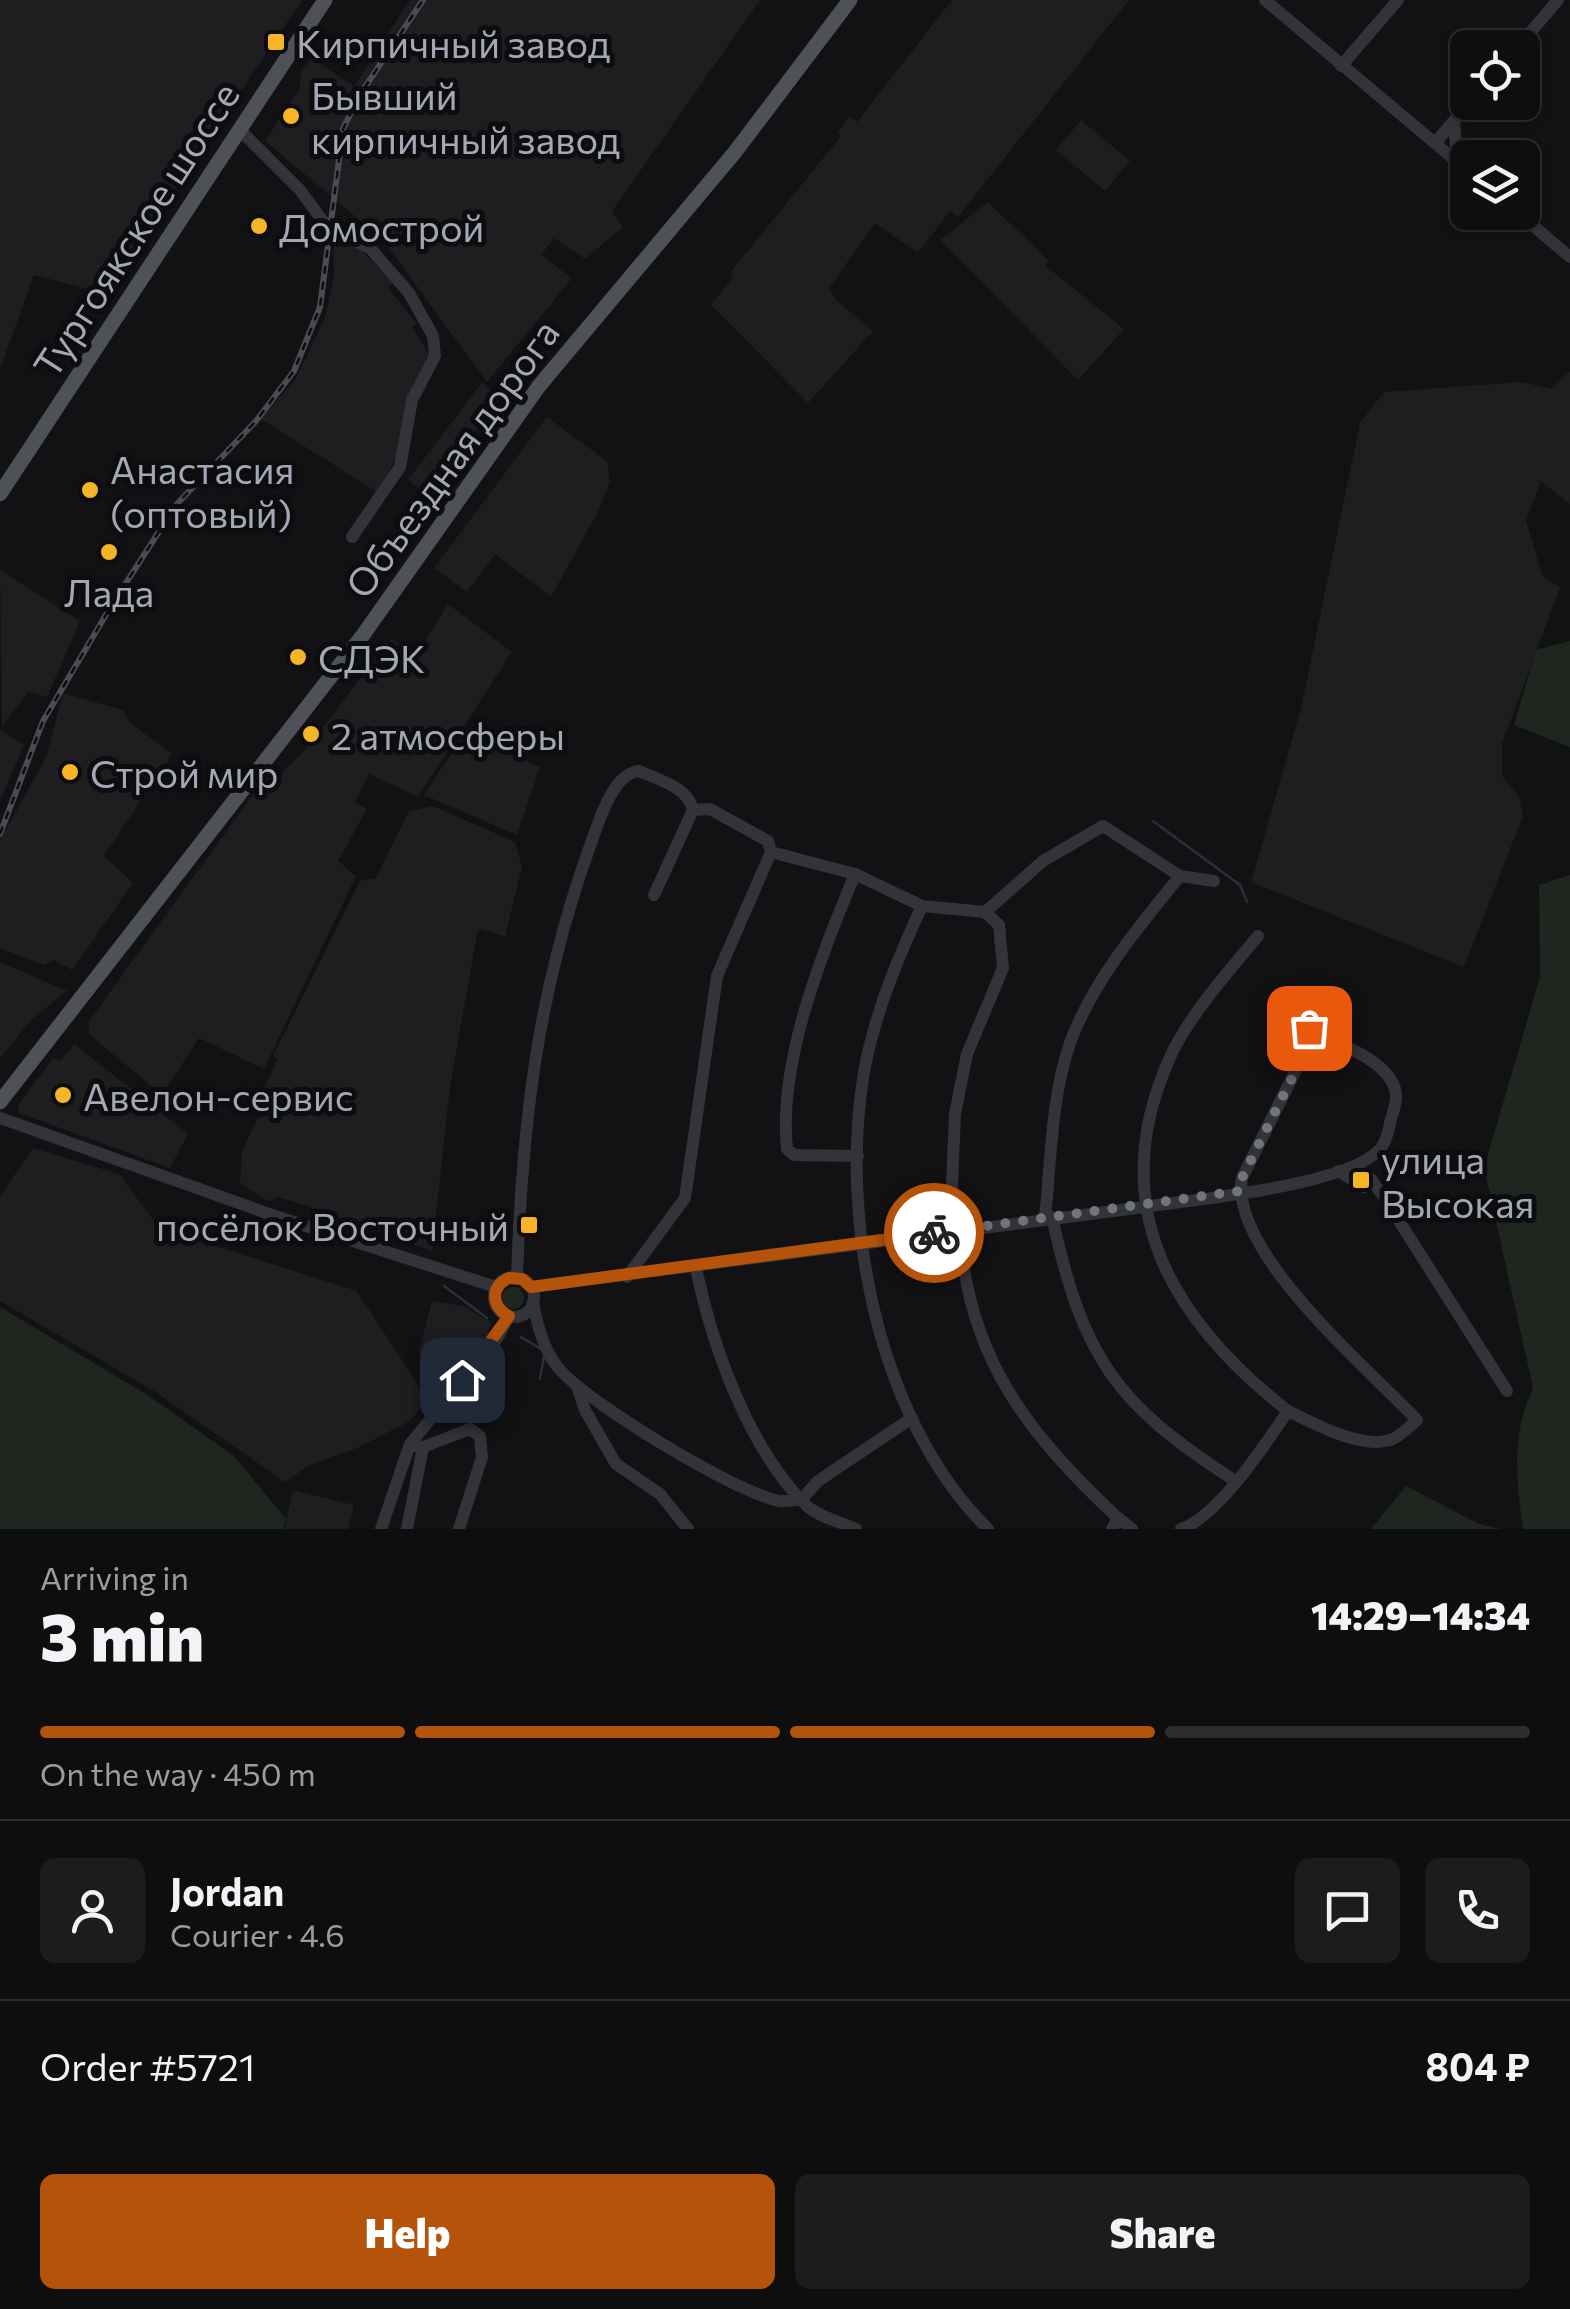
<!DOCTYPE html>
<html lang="en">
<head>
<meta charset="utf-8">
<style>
	body { margin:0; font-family:Commissioner,sans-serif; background:#1c1c1d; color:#f1f3f6; height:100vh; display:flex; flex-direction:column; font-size:38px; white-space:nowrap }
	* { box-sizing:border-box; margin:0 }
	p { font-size:32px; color:#9b9c9e }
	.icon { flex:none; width:55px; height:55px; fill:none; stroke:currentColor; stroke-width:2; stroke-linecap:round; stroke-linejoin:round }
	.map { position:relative; height:1529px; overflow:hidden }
	.side { display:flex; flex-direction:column; background:#0e0e0f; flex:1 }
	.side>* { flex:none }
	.buttons { position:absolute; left:1450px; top:30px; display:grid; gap:20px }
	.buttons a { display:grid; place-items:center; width:90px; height:90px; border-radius:15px; background:#0e0e0f; box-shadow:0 2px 8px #0004,0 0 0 2px #2e2e2f; font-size:50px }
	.pin { position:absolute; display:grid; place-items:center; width:85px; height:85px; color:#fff; margin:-42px; border-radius:20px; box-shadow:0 5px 15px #0006 }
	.courier { position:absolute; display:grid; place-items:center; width:100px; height:100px; margin:-50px; border:8px solid #b45309; border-radius:50%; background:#fff; color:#222; box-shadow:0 2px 12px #0007 }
	.overview em { font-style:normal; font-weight:800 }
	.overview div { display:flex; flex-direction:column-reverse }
	.overview { display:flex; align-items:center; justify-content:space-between; height:170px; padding:0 40px }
	h1 { font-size:65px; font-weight:800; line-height:75px }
	.bar { display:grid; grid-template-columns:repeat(4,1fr); gap:15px 10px; align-content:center; height:120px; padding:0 40px }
	.bar i { height:12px; border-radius:8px; background:#2e2e2f }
	.bar .selected { background:#b45309 }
	.bar p { grid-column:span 4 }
	.line { display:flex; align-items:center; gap:25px; padding:0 40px; border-top:2px solid #2e2e2f }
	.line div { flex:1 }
	.round { display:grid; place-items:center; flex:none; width:105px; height:105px; border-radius:15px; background:#1c1c1d }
	.primary-button { display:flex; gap:20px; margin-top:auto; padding:20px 40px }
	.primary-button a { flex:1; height:115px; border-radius:15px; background:#b45309; color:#fff; font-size:40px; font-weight:800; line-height:115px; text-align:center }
	.primary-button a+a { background:#1c1c1d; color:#f1f3f6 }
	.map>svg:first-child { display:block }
</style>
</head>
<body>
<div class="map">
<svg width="1570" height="1529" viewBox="0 0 1570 1529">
	<rect width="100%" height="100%" fill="#121214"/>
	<g fill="#1e1e21">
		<polygon points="0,0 302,0 108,289 91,290 34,275 0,369"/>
		<polygon points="410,0 760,0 612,211 623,227 585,259 554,238 541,255 572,278 487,382 382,239 265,141 300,89 301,71 311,58 354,86"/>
		<polygon points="952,0 1129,0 958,217 950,211 918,253 875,223 829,288 837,301 873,331 808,403 711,305 733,277 730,273 841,136 838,132 849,116 857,122"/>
		<polygon points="1081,120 1130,161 1105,191 1056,150"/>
		<polygon points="988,202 1048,260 1046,266 1124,329 1078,380 940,240"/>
		<polygon points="333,236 356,244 393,283 388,288 417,324 412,327 430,356 399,453 377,492 261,419 295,380 325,318 334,277"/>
		<polygon points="1570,371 1570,504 1541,481 1526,521 1543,577 1560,587 1502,744 1502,776 1519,797 1523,816 1464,967 1251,882 1301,708 1360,423 1384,392 1522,382 1552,389"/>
		<polygon points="482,382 500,398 428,495 408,480"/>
		<polygon points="547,417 607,461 610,481 600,508 551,597 495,554 467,592 434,568"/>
		<polygon points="0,570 80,621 47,697 28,692 2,728"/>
		<polygon points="448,604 512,652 418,797 369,774 355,802 367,809 338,861 356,876 264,1069 199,1038 162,1095 89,1034 89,1021 271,770 279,776 305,750 392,638 416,656"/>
		<polygon points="63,693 123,710 129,722 172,754 104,856 133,883 72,970 54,960 44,965 0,948 0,840 46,758"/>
		<polygon points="0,730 24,745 0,801"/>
		<polygon points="465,733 540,767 517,835 424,795"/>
		<polygon points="433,806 515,842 522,867 505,936 478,929 450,1087 432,1251 311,1207 278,1197 268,1201 240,1183 242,1151 257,1119 274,1113 282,1099 264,1087 278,1059 273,1056 360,881 376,878 409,811"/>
		<polygon points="0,962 67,991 31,1020 0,1058"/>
		<polygon points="74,1044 188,1134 170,1168 19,1113 18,1105 47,1066 53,1059 61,1060"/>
		<polygon points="33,1148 119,1174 159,1228 357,1291 427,1399 410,1421 357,1448 310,1465 285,1482 154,1391 0,1301 0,1196"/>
		<polygon points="432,1301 463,1306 491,1322 488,1334 451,1375 436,1373 419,1352"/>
		<polygon points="293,1490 354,1505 348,1529 284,1529"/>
	</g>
	<g fill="#1e261f">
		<polygon points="1570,641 1570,747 1514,725 1536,650"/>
		<path d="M1570 875V1529H1523C1516 1479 1511 1435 1533 1388L1484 1168 1540 977 1539 885Z"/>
		<circle cx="513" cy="1298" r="11"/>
		<polygon points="0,1307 146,1394 234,1456 286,1519 283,1529 0,1529"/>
		<polygon points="1406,1486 1479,1524 1501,1529 1371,1529"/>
	</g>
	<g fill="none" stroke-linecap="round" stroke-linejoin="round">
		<g stroke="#283038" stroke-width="2.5">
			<polyline points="1153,821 1240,885 1247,902"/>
			<polyline points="444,1286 487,1318"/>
			<polyline points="521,1337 541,1349"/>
			<polyline points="540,1379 544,1356"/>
		</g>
		<g stroke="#333439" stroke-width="12">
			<polyline points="1265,0 1468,171"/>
			<polyline points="1517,48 1558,0"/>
			<polyline points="1341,66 1398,0"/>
			<polyline points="1454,121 1457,161"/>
			<polyline points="239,129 300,190 328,228 370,248 409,293 433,336 435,356 412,400 400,467 352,537"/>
			<polyline points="1435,143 1470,102"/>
			<polyline points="1517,212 1570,257"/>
			<polyline points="771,852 855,874 922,906 985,912 1043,861 1103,826 1180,876 1214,881"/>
			<path d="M855 874C822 954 778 1061 787 1149L794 1155 858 1156"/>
			<polyline points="654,895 693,810"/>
			<path d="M922 906C897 960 875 1013 864 1072 839 1220 878 1421 988 1529"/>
			<path d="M1258 936C1229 971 1192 1012 1172 1053 1102 1203 1169 1318 1288 1411"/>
			<polyline points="1313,1036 1308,1021 1323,994"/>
			<polyline points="0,1118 275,1216 496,1287"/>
			<polyline points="1353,1168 1368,1176 1382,1194 1507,1391"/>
			<polyline points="1338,1171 1364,1187 1372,1180"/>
			<path d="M1052 1217C1083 1357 1114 1403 1234 1480"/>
			<path d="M1045 1218C1051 1161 1051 1098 1070 1043 1092 982 1140 925 1180 876"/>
			<path d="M960 1230C967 1357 1028 1434 1118 1518"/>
			<polyline points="950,1231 955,1114 967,1054 1003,968 999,925 985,912"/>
			<path d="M696 1268C712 1346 749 1450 807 1506 819 1517 841 1522 856 1529"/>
			<path d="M517 1277C522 1122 538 989 591 843 599 821 613 773 639 771 659 780 688 787 693 810L710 809 768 841 771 852"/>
			<polyline points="627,1277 685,1198 717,976 771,852"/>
			<circle cx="514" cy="1297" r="20"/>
			<path d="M531 1287 1144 1207C1196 1199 1349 1186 1381 1148 1387 1141 1389 1127 1391 1119 1394 1109 1398 1099 1395 1089 1386 1060 1339 1042 1313 1036L1242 1178C1229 1252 1368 1368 1417 1420 1409 1427 1400 1437 1390 1440 1360 1449 1315 1424 1288 1411 1265 1444 1219 1516 1181 1529"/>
			<path d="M533 1302C537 1325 545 1355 562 1372 595 1407 733 1491 779 1501 786 1502 795 1500 802 1499"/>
			<polyline points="577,1386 585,1410 616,1464 660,1494 688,1529"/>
			<polyline points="415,1446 423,1447 470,1429 480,1436 482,1457 459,1529"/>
			<polyline points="802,1499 818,1481 912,1418"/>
			<polyline points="381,1529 410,1444 498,1337 509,1316"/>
			<polyline points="407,1529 423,1447"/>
			<polyline points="1112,1529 1118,1518 1132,1529"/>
		</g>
		<g stroke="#4f5158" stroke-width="15">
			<polyline points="0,494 325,0"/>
			<polyline points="0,1102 363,635 539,386 735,152 850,0"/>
		</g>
		<defs>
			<polyline id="rail" points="0,834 43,721 110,608 176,505 256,421 294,371 320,307 343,129 359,96 423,0"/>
		</defs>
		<use href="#rail" stroke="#4a4c52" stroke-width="6"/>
		<use href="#rail" stroke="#0d0d0f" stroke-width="2.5" stroke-dasharray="8" stroke-linecap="butt"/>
	</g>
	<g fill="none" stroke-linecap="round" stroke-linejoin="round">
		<polyline stroke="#70747d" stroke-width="10" stroke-dasharray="0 18" points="934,1233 1240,1191 1242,1178 1313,1036 1309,1028"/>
		<path stroke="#b45309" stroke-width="12" d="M462 1380 509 1316C491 1307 490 1286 509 1278L522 1279 531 1287 934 1233"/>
	</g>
	<g fill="#f6b527" stroke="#0d0d0f" stroke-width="4">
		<rect x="266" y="32" width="20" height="20" rx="5"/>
		<circle cx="291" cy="116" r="10"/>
		<circle cx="259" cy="226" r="10"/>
		<circle cx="90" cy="490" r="10"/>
		<circle cx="109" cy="552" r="10"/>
		<circle cx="298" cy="657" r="10"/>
		<circle cx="311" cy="734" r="10"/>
		<circle cx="70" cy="772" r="10"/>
		<circle cx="63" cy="1095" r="10"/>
		<rect x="1351" y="1170" width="20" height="20" rx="5"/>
		<rect x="519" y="1215" width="20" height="20" rx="5"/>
	</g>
	<g text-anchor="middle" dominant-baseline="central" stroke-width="10" stroke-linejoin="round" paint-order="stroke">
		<g font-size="38" fill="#a3a8b5" stroke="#0d0d0f" text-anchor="start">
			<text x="296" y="42">Кирпичный завод</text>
			<text x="311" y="94">Бывший<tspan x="311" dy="44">кирпичный завод</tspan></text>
			<text x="279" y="226">Домострой</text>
			<text x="110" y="468">Анастасия<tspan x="110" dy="44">(оптовый)</tspan></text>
			<text x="109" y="591" text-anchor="middle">Лада</text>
			<text x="318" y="657">СДЭК</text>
			<text x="331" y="734">2 атмосферы</text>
			<text x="90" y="772">Строй мир</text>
			<text x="83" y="1095">Авелон-сервис</text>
			<text x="1381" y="1158">улица<tspan x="1381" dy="44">Высокая</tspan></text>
			<text x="509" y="1225" text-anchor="end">посёлок Восточный</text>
		</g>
		<g font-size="38" fill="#a3a8b5" stroke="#0d0d0f">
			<text transform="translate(135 229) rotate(-57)">Тургоякское шоссе</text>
			<text transform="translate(451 458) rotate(-54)">Объездная дорога</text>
		</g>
	</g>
</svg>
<div class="buttons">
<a><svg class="icon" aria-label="locate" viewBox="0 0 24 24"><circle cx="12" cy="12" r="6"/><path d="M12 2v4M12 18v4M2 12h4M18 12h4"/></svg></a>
<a><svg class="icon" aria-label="layers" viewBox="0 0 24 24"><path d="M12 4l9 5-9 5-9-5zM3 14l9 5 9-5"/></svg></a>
</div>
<div class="pin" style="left:1309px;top:1028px;background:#ea580c"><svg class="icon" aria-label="bag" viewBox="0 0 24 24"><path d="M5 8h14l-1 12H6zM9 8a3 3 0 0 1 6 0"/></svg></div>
<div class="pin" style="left:462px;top:1380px;background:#1f2937"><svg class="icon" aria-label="home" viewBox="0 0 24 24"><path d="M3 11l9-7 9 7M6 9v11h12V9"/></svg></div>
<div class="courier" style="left:934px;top:1233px"><svg class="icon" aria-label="bike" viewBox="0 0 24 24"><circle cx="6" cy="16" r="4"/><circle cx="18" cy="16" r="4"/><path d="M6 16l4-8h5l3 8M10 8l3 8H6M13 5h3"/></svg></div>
</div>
<section class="side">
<div class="overview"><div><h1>3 min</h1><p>Arriving in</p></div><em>14:29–14:34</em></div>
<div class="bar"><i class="selected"></i><i class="selected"></i><i class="selected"></i><i></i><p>On the way · 450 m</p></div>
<div class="line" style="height:180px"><a class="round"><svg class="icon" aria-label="person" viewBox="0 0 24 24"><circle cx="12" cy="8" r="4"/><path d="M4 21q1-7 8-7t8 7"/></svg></a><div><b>Jordan</b><p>Courier · 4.6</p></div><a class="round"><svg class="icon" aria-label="chat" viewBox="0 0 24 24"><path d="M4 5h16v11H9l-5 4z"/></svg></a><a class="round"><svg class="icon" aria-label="phone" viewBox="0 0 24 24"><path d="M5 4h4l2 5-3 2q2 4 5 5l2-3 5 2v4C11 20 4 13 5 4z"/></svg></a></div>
<div class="line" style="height:130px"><div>Order #5721</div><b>804 ₽</b></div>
<div class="primary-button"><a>Help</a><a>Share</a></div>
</section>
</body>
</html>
